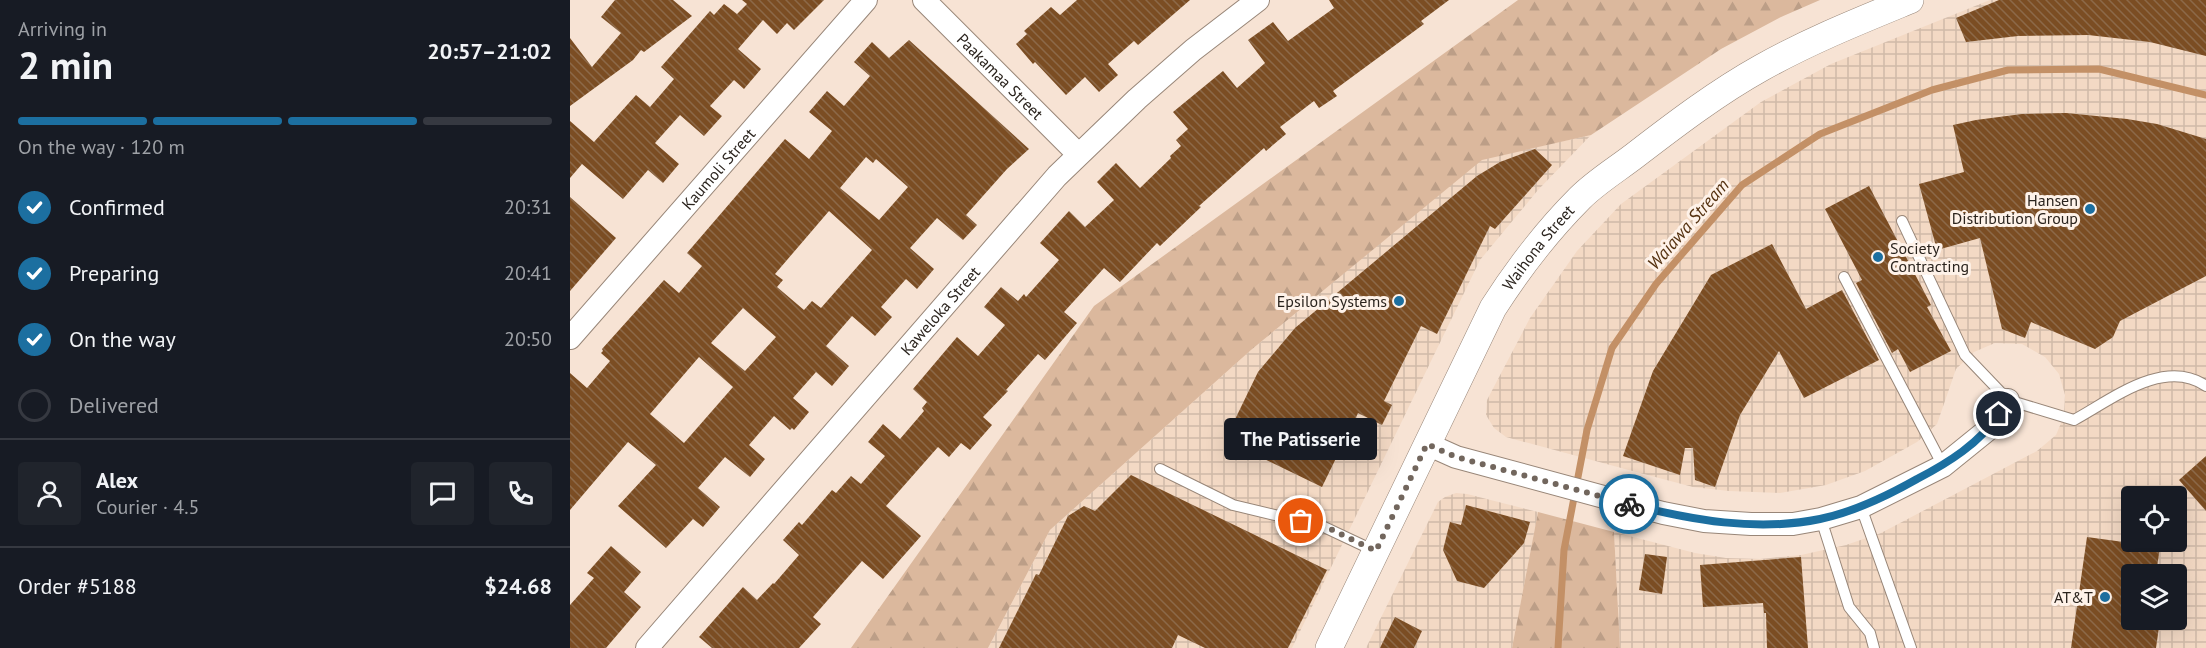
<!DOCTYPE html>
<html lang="en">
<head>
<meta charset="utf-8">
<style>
	body { margin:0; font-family:"PT Sans",sans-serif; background:#20242c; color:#f1f3f6; height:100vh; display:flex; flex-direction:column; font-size:22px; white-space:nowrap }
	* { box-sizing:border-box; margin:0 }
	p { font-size:20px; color:#9ea1a6 }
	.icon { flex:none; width:33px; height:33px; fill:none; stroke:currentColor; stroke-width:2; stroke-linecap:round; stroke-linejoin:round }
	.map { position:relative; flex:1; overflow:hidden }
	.drawer { display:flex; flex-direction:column; background:#171b24; width:570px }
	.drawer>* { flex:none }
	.tools { position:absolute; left:1551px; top:486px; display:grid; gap:12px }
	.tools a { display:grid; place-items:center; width:66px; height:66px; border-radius:6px; background:#171b24; box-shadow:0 6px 24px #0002; font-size:30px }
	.pin { position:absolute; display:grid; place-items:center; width:51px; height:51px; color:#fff; margin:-26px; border:3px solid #fff; border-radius:50%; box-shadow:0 2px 6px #0007 }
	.courier { position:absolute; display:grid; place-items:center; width:60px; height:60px; margin:-30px; border:4px solid #1c6fa0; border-radius:50%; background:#fff; color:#222; box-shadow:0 2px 8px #0007 }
	.bubble { position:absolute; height:42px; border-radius:6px; background:#171b24; box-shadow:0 6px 24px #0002; font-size:20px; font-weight:700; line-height:42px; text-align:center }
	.headline em { font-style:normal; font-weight:700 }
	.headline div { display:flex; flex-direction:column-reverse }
	.headline { display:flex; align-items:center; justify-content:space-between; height:102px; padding:0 18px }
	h1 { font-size:39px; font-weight:700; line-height:45px }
	.bar { display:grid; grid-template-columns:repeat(4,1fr); gap:9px 6px; align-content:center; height:72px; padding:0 18px }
	.bar i { height:8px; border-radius:4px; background:#363941 }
	.bar .selected { background:#1c6fa0 }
	.bar p { grid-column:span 4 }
	.line { display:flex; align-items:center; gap:15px; padding:0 18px; border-top:2px solid #363941 }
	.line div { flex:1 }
	.round { display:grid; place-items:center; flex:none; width:63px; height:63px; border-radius:6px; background:#20242c }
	ol { padding:0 18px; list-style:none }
	li { display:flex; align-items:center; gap:18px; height:66px }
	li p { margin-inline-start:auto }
	li .icon { padding:6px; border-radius:50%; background:#1c6fa0; color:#fff; stroke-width:4 }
	li:last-child { color:#9ea1a6 }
	li i { width:33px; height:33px; border:3px solid #363941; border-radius:50% }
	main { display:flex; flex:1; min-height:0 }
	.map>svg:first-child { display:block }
</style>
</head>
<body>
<main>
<section class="drawer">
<div class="headline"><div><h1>2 min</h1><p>Arriving in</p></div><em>20:57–21:02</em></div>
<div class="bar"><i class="selected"></i><i class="selected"></i><i class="selected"></i><i></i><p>On the way · 120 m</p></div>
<ol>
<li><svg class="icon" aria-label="check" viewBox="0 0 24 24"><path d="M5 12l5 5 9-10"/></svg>Confirmed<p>20:31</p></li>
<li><svg class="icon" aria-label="check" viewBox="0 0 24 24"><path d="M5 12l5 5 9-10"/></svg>Preparing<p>20:41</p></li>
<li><svg class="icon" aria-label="check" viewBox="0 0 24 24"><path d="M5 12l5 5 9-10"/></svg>On the way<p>20:50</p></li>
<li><i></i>Delivered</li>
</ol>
<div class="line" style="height:108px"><a class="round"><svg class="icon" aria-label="person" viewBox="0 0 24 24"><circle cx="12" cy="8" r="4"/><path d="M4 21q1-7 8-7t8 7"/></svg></a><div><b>Alex</b><p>Courier · 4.5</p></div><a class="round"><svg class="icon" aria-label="chat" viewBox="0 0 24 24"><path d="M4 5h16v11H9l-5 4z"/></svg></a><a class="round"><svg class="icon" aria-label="phone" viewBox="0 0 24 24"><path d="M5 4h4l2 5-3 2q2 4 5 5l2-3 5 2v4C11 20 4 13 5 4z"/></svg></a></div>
<div class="line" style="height:78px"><div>Order #5188</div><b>$24.68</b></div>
</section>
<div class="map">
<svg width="1636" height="648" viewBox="0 0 1636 648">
	<defs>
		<pattern id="industrial-grid" width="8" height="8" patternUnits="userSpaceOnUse" patternTransform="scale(1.5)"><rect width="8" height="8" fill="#f3d9c4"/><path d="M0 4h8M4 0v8" fill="none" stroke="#d0baa8"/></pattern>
		<pattern id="forest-firs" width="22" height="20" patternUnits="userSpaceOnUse" patternTransform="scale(1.5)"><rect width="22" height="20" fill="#dbb89d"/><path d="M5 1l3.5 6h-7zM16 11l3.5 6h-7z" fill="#bc9e87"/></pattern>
		<pattern id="building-back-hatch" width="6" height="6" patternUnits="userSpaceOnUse" patternTransform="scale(1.5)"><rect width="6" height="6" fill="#7b4d23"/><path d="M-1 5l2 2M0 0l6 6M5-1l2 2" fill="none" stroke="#8c6949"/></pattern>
	</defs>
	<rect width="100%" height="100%" fill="#f7e3d4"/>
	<g fill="url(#industrial-grid)" fill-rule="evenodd">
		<path d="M1420 0H1636V648H1050L1044 532 1125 553 1156 558 1190 559 1231 555 1276 545 1311 533 1467 451 1486 435 1494 416 1495 395 1489 374 1475 357 1452 344 1425 343 1404 352 1386 369 1367 424 1347 442 1295 471 1256 485 1210 493 1159 491 1123 487 1055 469 936 437 924 428 916 415 917 400 960 318 1007 251 1051 204 1191 102 1261 64ZM1562 496H1606V542H1562ZM1562 574H1606V620H1562Z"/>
		<polygon points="1021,135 968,190 910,260 722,648 418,648 480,530 681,350 912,159"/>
		<polygon points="886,493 897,494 968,512 942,648 796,648 868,502 875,497"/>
	</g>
	<g fill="url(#forest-firs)">
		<polygon points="948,0 1250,0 1211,17 1151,49 1021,135 912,160 681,350 480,530 418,648 281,648 524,306"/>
		<polygon points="968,512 1044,532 1050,648 942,648"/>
	</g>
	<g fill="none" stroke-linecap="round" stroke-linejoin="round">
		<polyline stroke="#c39066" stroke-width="7" points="988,648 994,550 1017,430 1042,348 1086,284 1172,185 1250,134 1362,90 1438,70 1529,69 1636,95"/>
	</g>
	<g fill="url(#building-back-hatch)" fill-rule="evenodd">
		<polygon points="45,0 103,0 122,16 74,52 71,50 63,60 0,106 0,38 22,67 51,33 31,17"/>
		<polygon points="172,0 254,0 224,30 217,23 207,34 193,20 168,49 191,69 174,89 164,80 140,106 152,116 134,136 110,115 85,143 109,164 93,183 78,170 53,199 12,164 0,178 0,121 24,142 66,95 80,107 104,79 91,67 140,11 144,15 154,4 167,14 177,4"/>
		<polygon points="507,0 620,0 568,45 564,41 538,64 548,75 529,92 515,77 496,95 465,62 463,64 446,44 457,34 454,31 481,7 490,15"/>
		<polygon points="759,0 879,0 851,21 854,24 763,91 767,96 749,108 744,101 710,127 716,134 696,151 694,148 629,206 631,207 590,246 587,243 550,282 534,268 494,312 507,323 475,360 468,354 436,390 438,391 413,417 422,425 400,450 391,443 379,457 368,447 316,506 351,536 313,579 292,561 243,617 251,624 229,648 142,648 129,637 173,587 187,600 203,583 204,584 229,555 213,540 229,522 232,525 262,490 266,493 281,476 291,484 315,456 298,442 313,424 330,439 354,411 352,408 357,402 343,389 387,337 408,356 435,325 414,307 431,287 448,301 454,294 456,297 489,260 470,243 499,211 515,227 544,200 527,182 546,163 570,188 601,158 600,156 611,146 606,140 618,129 603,112 653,71 667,88 695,63 678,40 703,22 718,41 764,8"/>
		<polygon points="1429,0 1636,0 1636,56 1580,42 1518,35 1448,36 1396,42 1386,18"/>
		<path d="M339 40 459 149 437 169 396 215 407 225 393 240 367 218 340 248 364 269 347 289 336 279 311 307 322 317 305 336 282 316 256 346 279 366 262 386 246 372 223 398 239 412 224 430 222 428 220 430 204 416 179 445 195 459 180 477 155 457 128 488 150 507 133 527 123 519 96 548 48 506 86 465 58 442 0 510V373L17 388 40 361 31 353 33 351 32 349 94 280 109 293 132 266 117 253 215 139 239 159 262 131 239 112 257 91 274 106 300 76 284 62 302 42 319 58ZM296 157 303 163 306 159 338 187 309 220 270 188ZM259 211 302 250 251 308 242 301 234 310 207 287 213 280 205 274ZM173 308 206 337 175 371 141 343ZM129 357 163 387 114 443 80 414Z"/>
		<polygon points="1496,113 1557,119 1587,124 1636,139 1636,276 1550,321 1543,337 1525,349 1461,322 1455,338 1432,329 1410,238 1367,250 1349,184 1394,172 1383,125 1406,120 1452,114"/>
		<polygon points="965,149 982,165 925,229 920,226 867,334 851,326 814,401 822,405 812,425 788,413 752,487 655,440 688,372 725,328 907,176 930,162"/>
		<polygon points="1299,186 1361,305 1357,307 1381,351 1340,372 1328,349 1322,353 1286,283 1292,280 1255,209"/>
		<polygon points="0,197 46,238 0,291"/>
		<polygon points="1202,244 1236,309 1272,290 1309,360 1234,398 1209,351 1170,415 1145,487 1125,480 1123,448 1115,448 1110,475 1053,456 1083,371 1141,275"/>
		<polygon points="1636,456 1636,511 1609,480"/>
		<polygon points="561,475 757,570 718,648 635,648 608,635 602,648 429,648 466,574 469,575 498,516 514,506 525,511"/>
		<polygon points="896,505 960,522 954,543 914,588 887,581 873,550 880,522 891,525"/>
		<polygon points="1517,537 1590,547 1586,574 1562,574 1562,620 1590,620 1586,648 1501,648"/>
		<polygon points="41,546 71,572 54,592 71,607 36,648 0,648 0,605 24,578 17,573"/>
		<polygon points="1075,554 1097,557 1092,594 1069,590"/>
		<polygon points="1231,557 1238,648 1197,648 1196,613 1194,613 1193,603 1133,607 1130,565"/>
		<polygon points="825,617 852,631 844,648 810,648"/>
	</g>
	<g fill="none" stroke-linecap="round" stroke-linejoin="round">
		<defs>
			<g id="service">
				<path d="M1332 221 1395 355 1438 400 1504 420C1541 400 1594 357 1636 386"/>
				<polyline points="1274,277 1373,466"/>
				<polyline points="590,469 663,505 754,527 805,551"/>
				<polyline points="1291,507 1341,648"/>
				<polyline points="1251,519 1279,607 1300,633 1304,648"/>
			</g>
			<g id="minor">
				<path id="s1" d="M354 0 508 154"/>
				<path id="s2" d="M0 338 296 0"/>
				<polyline points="857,444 886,457 1093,513 1134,521 1181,524 1223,524 1251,519 1291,507 1373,466 1420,428 1438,400"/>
				<path id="s3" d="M77 648 487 176 567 99 623 50 688 0"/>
			</g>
			<g id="tertiary">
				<path id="s4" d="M759 648 923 308C948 269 977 231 1010 198 1027 181 1049 168 1068 153 1107 123 1148 92 1191 68 1239 41 1289 21 1340 0"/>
			</g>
		</defs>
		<use href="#service" stroke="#988678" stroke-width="12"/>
		<use href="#minor" stroke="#988678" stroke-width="24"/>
		<use href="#tertiary" stroke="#988678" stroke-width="28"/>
		<use href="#service" stroke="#fff" stroke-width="10"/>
		<use href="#minor" stroke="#fff" stroke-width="22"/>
		<use href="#tertiary" stroke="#fff" stroke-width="27"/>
	</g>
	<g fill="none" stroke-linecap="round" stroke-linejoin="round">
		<polyline stroke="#72665d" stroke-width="6" stroke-dasharray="0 10.8" points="731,521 754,526 806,551 857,444 886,457 1059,504"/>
		<path stroke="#1c6fa0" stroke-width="8" d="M1059 504C1121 520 1187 532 1250 519 1284 512 1317 496 1347 479 1378 463 1410 443 1429 414"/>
	</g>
	<g fill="#1c6fa0" stroke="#fef2e9" stroke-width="2">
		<circle cx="1520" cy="209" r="6"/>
		<circle cx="1308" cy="257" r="6"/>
		<circle cx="829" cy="301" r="6"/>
		<circle cx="1535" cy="597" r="6"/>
	</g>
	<g text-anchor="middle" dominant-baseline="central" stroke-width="6" stroke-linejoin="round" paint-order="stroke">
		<g font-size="16" fill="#2a231d" stroke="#fef2e9">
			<text stroke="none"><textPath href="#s1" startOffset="108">Paakamaa Street</textPath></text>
			<text stroke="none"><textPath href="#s2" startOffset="225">Kaumoli Street</textPath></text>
			<text stroke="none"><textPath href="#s4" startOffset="453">Waihona Street</textPath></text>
			<text stroke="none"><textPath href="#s3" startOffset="447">Kaweloka Street</textPath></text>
		</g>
		<g font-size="16" fill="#2a231d" stroke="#fef2e9" text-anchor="end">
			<text x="1508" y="200">Hansen<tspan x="1508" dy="18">Distribution Group</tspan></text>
			<text x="1320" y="248" text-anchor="start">Society<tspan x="1320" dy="18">Contracting</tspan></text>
			<text x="817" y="301">Epsilon Systems</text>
			<text x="1523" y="597">AT&amp;T</text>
		</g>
		<g font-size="18" font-style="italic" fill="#553211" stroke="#fef2e9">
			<text transform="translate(1118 224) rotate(-49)">Waiawa Stream</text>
		</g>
	</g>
</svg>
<div class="tools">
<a><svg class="icon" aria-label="locate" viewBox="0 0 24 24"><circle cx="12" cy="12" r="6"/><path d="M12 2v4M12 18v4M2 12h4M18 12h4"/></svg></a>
<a><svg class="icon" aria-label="layers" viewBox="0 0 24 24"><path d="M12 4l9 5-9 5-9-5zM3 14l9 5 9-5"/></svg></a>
</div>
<div class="pin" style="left:731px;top:521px;background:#ea580c"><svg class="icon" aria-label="bag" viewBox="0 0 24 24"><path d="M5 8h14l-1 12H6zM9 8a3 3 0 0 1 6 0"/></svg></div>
<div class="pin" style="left:1429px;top:414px;background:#1f2937"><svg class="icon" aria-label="home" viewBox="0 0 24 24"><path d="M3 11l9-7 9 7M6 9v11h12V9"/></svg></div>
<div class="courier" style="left:1059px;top:504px"><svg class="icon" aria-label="bike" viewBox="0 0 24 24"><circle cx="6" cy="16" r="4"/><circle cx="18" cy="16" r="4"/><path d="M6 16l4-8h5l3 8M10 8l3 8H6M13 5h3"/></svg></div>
<div class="bubble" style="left:654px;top:418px;width:153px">The Patisserie</div>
</div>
</main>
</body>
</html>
